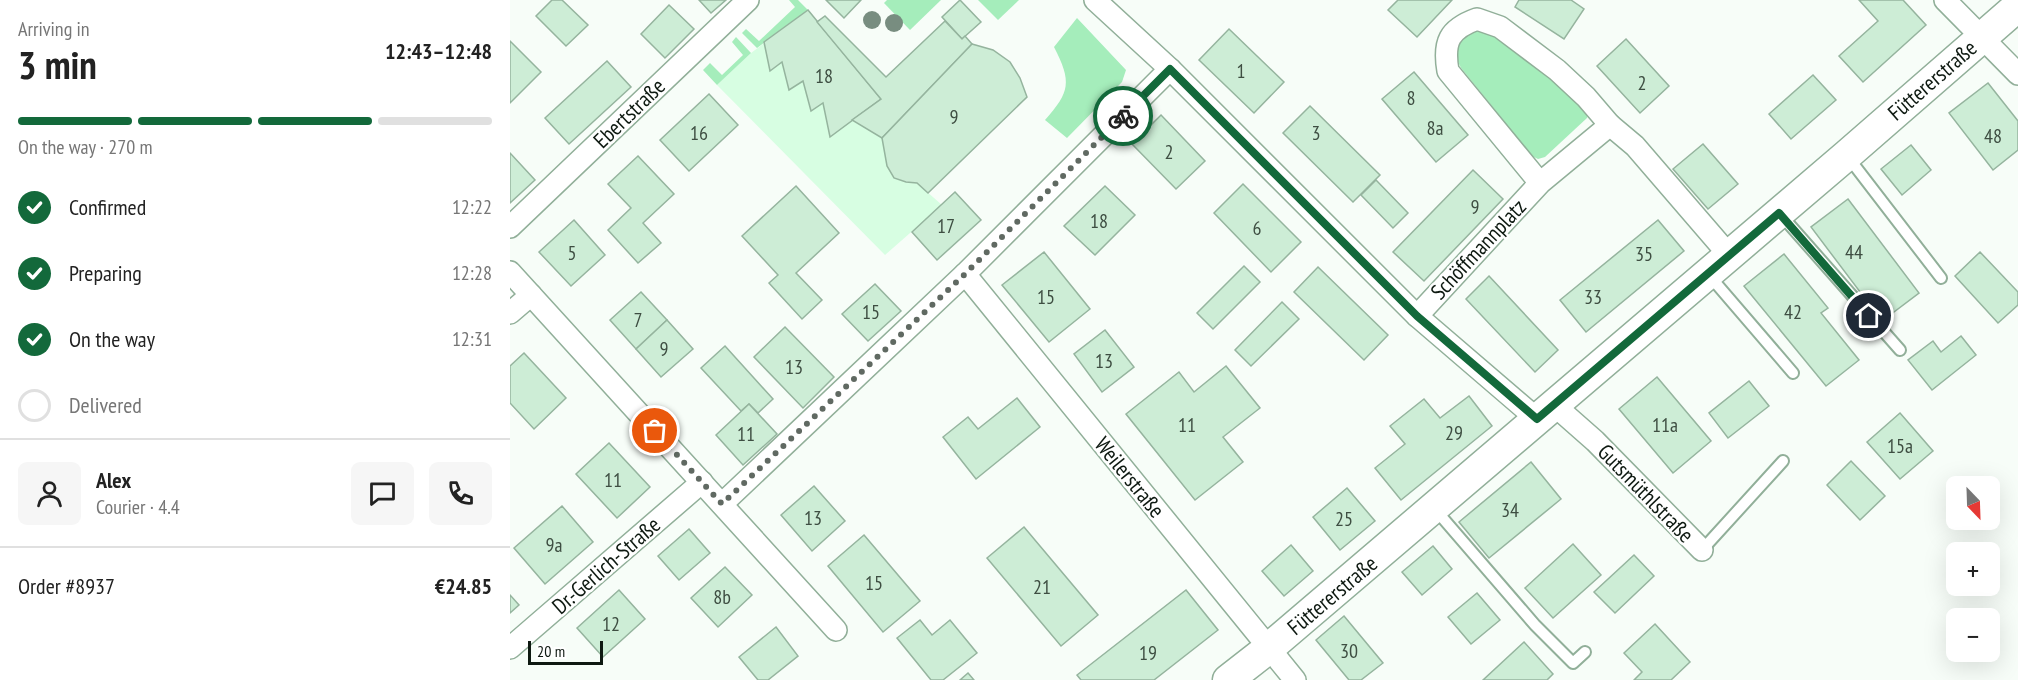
<!DOCTYPE html>
<html lang="en">
<head>
<meta charset="utf-8">
<style>
	body { margin:0; font-family:"PT Sans Narrow",sans-serif; background:#f6f6f6; color:#222; height:100vh; display:flex; flex-direction:column; font-size:22px; white-space:nowrap }
	* { box-sizing:border-box; margin:0 }
	p { font-size:20px; color:#767676 }
	.icon { flex:none; width:33px; height:33px; fill:none; stroke:currentColor; stroke-width:2; stroke-linecap:round; stroke-linejoin:round }
	.map { position:relative; flex:1; overflow:hidden }
	.drawer { display:flex; flex-direction:column; background:#fff; width:510px }
	.drawer>* { flex:none }
	.needle { width:39px; rotate:157deg }
	.fabs { position:absolute; left:1436px; top:476px; display:grid; gap:12px }
	.fabs a { display:grid; place-items:center; width:54px; height:54px; border-radius:9px; background:#fff; box-shadow:0 6px 24px #0002; font-size:30px }
	.scale { position:absolute; left:18px; bottom:15px; width:75px; box-sizing:border-box; padding-left:6px; border:3px solid #0e1911; border-top:0; font-size:16px; line-height:21px; white-space:nowrap; color:#0e1911; -webkit-text-stroke:4px #fff; paint-order:stroke }
	.pin { position:absolute; display:grid; place-items:center; width:51px; height:51px; color:#fff; margin:-26px; border:3px solid #fff; border-radius:50%; box-shadow:0 2px 6px #0007 }
	.courier { position:absolute; display:grid; place-items:center; width:60px; height:60px; margin:-30px; border:4px solid #13693b; border-radius:50%; background:#fff; color:#222; box-shadow:0 2px 8px #0007 }
	.headline em { font-style:normal; font-weight:600 }
	.headline div { display:flex; flex-direction:column-reverse }
	.headline { display:flex; align-items:center; justify-content:space-between; height:102px; padding:0 18px }
	h1 { font-size:39px; font-weight:600; line-height:45px }
	.bar { display:grid; grid-template-columns:repeat(4,1fr); gap:9px 6px; align-content:center; height:72px; padding:0 18px }
	.bar i { height:8px; border-radius:4px; background:#e0e0e0 }
	.bar .on { background:#13693b }
	.bar p { grid-column:span 4 }
	.line { display:flex; align-items:center; gap:15px; padding:0 18px; border-top:2px solid #e0e0e0 }
	.line div { flex:1 }
	.round { display:grid; place-items:center; flex:none; width:63px; height:63px; border-radius:9px; background:#f6f6f6 }
	ol { padding:0 18px; list-style:none }
	li { display:flex; align-items:center; gap:18px; height:66px }
	li p { margin-inline-start:auto }
	li .icon { padding:6px; border-radius:50%; background:#13693b; color:#fff; stroke-width:4 }
	li:last-child { color:#767676 }
	li i { width:33px; height:33px; border:3px solid #e0e0e0; border-radius:50% }
	main { display:flex; flex:1; min-height:0 }
	.map>svg:first-child { display:block }
</style>
</head>
<body>
<main>
<section class="drawer">
<div class="headline"><div><h1>3 min</h1><p>Arriving in</p></div><em>12:43–12:48</em></div>
<div class="bar"><i class="on"></i><i class="on"></i><i class="on"></i><i></i><p>On the way · 270 m</p></div>
<ol>
<li><svg class="icon" aria-label="check" viewBox="0 0 24 24"><path d="M5 12l5 5 9-10"/></svg>Confirmed<p>12:22</p></li>
<li><svg class="icon" aria-label="check" viewBox="0 0 24 24"><path d="M5 12l5 5 9-10"/></svg>Preparing<p>12:28</p></li>
<li><svg class="icon" aria-label="check" viewBox="0 0 24 24"><path d="M5 12l5 5 9-10"/></svg>On the way<p>12:31</p></li>
<li><i></i>Delivered</li>
</ol>
<div class="line" style="height:108px"><a class="round"><svg class="icon" aria-label="person" viewBox="0 0 24 24"><circle cx="12" cy="8" r="4"/><path d="M4 21q1-7 8-7t8 7"/></svg></a><div><b>Alex</b><p>Courier · 4.4</p></div><a class="round"><svg class="icon" aria-label="chat" viewBox="0 0 24 24"><path d="M4 5h16v11H9l-5 4z"/></svg></a><a class="round"><svg class="icon" aria-label="phone" viewBox="0 0 24 24"><path d="M5 4h4l2 5-3 2q2 4 5 5l2-3 5 2v4C11 20 4 13 5 4z"/></svg></a></div>
<div class="line" style="height:78px"><div>Order #8937</div><b>€24.85</b></div>
</section>
<div class="map">
<svg width="1508" height="680" viewBox="0 0 1508 680">
	<rect width="100%" height="100%" fill="#f7fdf8"/>
	<polygon fill="#d7fee2" points="298,10 307,22 315,16 376,77 435,21 452,39 455,36 462,44 372,138 377,166 384,178 396,182 407,183 432,205 375,255 207,85 241,53"/>
	<g fill="#a5edbb">
		<polygon points="279,0 288,0 298,10 247,48 232,33 236,29 249,41 285,7"/>
		<polygon points="377,0 431,0 400,30 374,3"/>
		<polygon points="468,0 509,0 488,20"/>
		<path d="M567 18 616 70 612 82 557 138 535 120C560 92 562 82 544 47Z"/>
		<path d="M972 29 983 35 1077 104 1079 112 1077 118 1035 157 1028 159 1022 156 951 68C938 44 948 35 972 29Z"/>
		<polygon points="226,37 241,53 207,85 193,70 200,63 212,75 233,55 222,42"/>
	</g>
	<g fill="#cdedd6" stroke="#95b49e" stroke-width="1.5">
		<polygon points="42,0 52,0 78,25 56,46 26,16"/>
		<polygon points="189,0 216,0 201,13"/>
		<polygon points="316,0 351,0 334,18"/>
		<polygon points="450,0 471,22 452,39 432,17"/>
		<polygon points="888,0 942,0 907,37 878,10"/>
		<polygon points="1009,0 1061,0 1074,9 1054,39 1005,7"/>
		<polygon points="1349,0 1393,0 1416,25 1353,82 1329,56 1368,21"/>
		<polygon points="159,5 184,29 155,58 131,34"/>
		<polygon points="298,10 371,99 320,137 313,103 301,111 293,81 279,90 272,62 260,71 254,42"/>
		<polygon points="315,16 376,77 435,21 452,39 455,36 462,44 372,138 342,120 371,99 307,22"/>
		<polygon points="719,29 774,82 744,113 689,60"/>
		<polygon points="1116,39 1159,86 1130,113 1087,66"/>
		<polygon points="0,41 31,72 0,103"/>
		<polygon points="462,44 483,50 500,62 510,78 517,97 418,193 407,183 396,182 384,178 377,166 372,138"/>
		<polygon points="97,61 121,87 59,144 35,118"/>
		<polygon points="904,72 958,135 926,162 872,99"/>
		<polygon points="1303,75 1326,100 1281,139 1259,114"/>
		<polygon points="1478,83 1508,121 1508,150 1483,170 1439,113"/>
		<polygon points="199,94 228,125 179,171 150,140"/>
		<polygon points="800,106 870,175 843,202 773,133"/>
		<polygon points="651,115 695,161 666,189 622,144"/>
		<polygon points="1193,144 1228,184 1198,209 1163,169"/>
		<polygon points="1401,145 1421,170 1392,195 1371,169"/>
		<polygon points="0,153 25,180 0,203"/>
		<polygon points="128,156 164,194 133,223 151,243 128,263 98,230 121,208 98,184"/>
		<polygon points="963,170 993,199 914,281 883,252"/>
		<polygon points="866,180 898,213 883,228 851,195"/>
		<polygon points="733,184 791,242 761,272 704,213"/>
		<polygon points="286,186 329,233 286,273 312,300 292,319 259,283 268,275 232,236"/>
		<polygon points="595,186 625,215 585,255 554,226"/>
		<polygon points="445,192 471,220 427,260 402,232"/>
		<polygon points="1338,199 1409,293 1372,321 1301,227"/>
		<polygon points="64,220 95,255 61,286 29,252"/>
		<polygon points="1148,220 1174,251 1076,332 1050,300"/>
		<polygon points="534,252 580,309 539,342 492,285"/>
		<polygon points="1470,252 1508,292 1508,305 1488,323 1445,276"/>
		<polygon points="1274,254 1318,308 1311,313 1349,360 1316,386 1234,286"/>
		<polygon points="734,266 750,282 703,329 687,313"/>
		<polygon points="808,267 878,335 854,360 784,292"/>
		<polygon points="979,276 1048,350 1025,372 956,299"/>
		<polygon points="365,284 391,311 358,341 332,314"/>
		<polygon points="131,292 157,320 126,349 100,320"/>
		<polygon points="772,302 789,319 741,366 725,350"/>
		<polygon points="157,320 183,349 151,377 126,349"/>
		<polygon points="275,327 324,377 293,408 244,357"/>
		<polygon points="595,330 624,367 592,392 564,354"/>
		<polygon points="1451,336 1466,355 1422,390 1398,360 1423,341 1431,352"/>
		<polygon points="215,346 263,399 248,413 239,404 231,411 191,368"/>
		<polygon points="14,353 56,398 24,429 0,403 0,366"/>
		<polygon points="716,366 750,408 713,437 733,462 685,500 616,414 669,372 684,392"/>
		<polygon points="1147,377 1201,441 1163,473 1109,409"/>
		<polygon points="1239,381 1259,406 1218,438 1199,413"/>
		<polygon points="959,396 982,426 891,500 865,468 895,444 880,426 914,399 930,418"/>
		<polygon points="507,398 530,427 466,479 433,437 458,417 468,429"/>
		<polygon points="239,404 267,434 233,465 206,435"/>
		<polygon points="1390,413 1423,451 1390,479 1357,442"/>
		<polygon points="99,443 140,487 107,518 66,474"/>
		<polygon points="1341,461 1375,496 1350,520 1317,485"/>
		<polygon points="1021,462 1051,499 979,558 949,522"/>
		<polygon points="304,486 335,521 302,551 271,515"/>
		<polygon points="837,488 865,521 830,550 803,517"/>
		<polygon points="52,506 83,542 35,584 4,548"/>
		<polygon points="514,527 588,615 551,646 477,558"/>
		<polygon points="179,529 200,553 169,580 148,556"/>
		<polygon points="354,535 410,601 373,632 318,566"/>
		<polygon points="1063,544 1091,575 1043,618 1015,588"/>
		<polygon points="781,545 803,571 774,596 752,571"/>
		<polygon points="923,546 942,569 912,595 892,572"/>
		<polygon points="1124,555 1144,576 1105,613 1084,592"/>
		<polygon points="215,567 242,595 208,627 181,598"/>
		<polygon points="109,590 135,619 93,657 67,628"/>
		<polygon points="676,590 708,630 644,680 571,680 567,675"/>
		<polygon points="967,593 990,620 961,644 938,617"/>
		<polygon points="0,595 9,605 0,613"/>
		<polygon points="834,616 873,663 851,680 839,680 806,640"/>
		<polygon points="410,620 422,635 440,620 467,653 433,680 421,680 387,638"/>
		<polygon points="1145,624 1180,662 1161,680 1124,680 1132,672 1114,653"/>
		<polygon points="266,627 288,656 258,680 248,680 229,657"/>
		<polygon points="1014,642 1043,674 1037,680 973,680"/>
		<polygon points="458,673 464,680 450,680"/>
	</g>
	<g fill="none" stroke-linecap="round" stroke-linejoin="round">
		<defs>
			<g id="lane">
				<polyline points="1338,157 1431,278"/>
				<polyline points="1271,215 1390,350"/>
				<polyline points="1198,274 1283,373"/>
				<polyline points="924,508 1025,625 1063,663 1075,652"/>
				<polyline points="1192,550 1273,461"/>
			</g>
			<g id="street">
				<polyline points="585,0 660,69 907,316 1027,419"/>
				<polyline points="1435,0 1508,74"/>
				<polyline points="1100,125 1125,146 1219,255"/>
				<polyline points="0,227 238,0"/>
				<polyline points="0,272 326,630"/>
				<polyline points="455,274 785,680"/>
				<polyline points="0,313 21,295"/>
				<path d="M907 316 1030 183 1100 125 1076 97 1047 70 990 27 967 19C939 29 933 42 938 71L1030 183"/>
				<polyline points="1043,404 1085,441 1192,550"/>
				<polyline points="212,504 455,274 660,69"/>
				<polyline points="0,648 192,482"/>
			</g>
			<polyline id="secondary" points="718,680 759,648 1337,155 1508,6"/>
		</defs>
		<use href="#lane" stroke="#91af99" stroke-width="14"/>
		<use href="#street" stroke="#91af99" stroke-width="24"/>
		<use href="#secondary" stroke="#91af99" stroke-width="33"/>
		<use href="#lane" stroke="#fff" stroke-width="10"/>
		<use href="#street" stroke="#fff" stroke-width="21"/>
		<use href="#secondary" stroke="#fff" stroke-width="30"/>
	</g>
	<g fill="#788d80">
		<circle cx="362" cy="20" r="9"/>
		<circle cx="384" cy="23" r="9"/>
	</g>
	<g fill="none" stroke-linecap="round" stroke-linejoin="round">
		<polyline stroke="#606962" stroke-width="6" stroke-dasharray="0 10.8" points="145,431 212,504 455,274 613,116"/>
		<polyline stroke="#13693b" stroke-width="8" points="613,116 660,69 907,316 1027,419 1269,213 1359,316"/>
	</g>
	<g text-anchor="middle" dominant-baseline="central" stroke-width="5" stroke-linejoin="round" paint-order="stroke">
		<g font-size="20" fill="#3e4e42">
			<text x="731" y="71">1</text>
			<text x="314" y="76">18</text>
			<text x="1132" y="83">2</text>
			<text x="901" y="98">8</text>
			<text x="444" y="117">9</text>
			<text x="925" y="128">8a</text>
			<text x="189" y="133">16</text>
			<text x="806" y="133">3</text>
			<text x="1483" y="136">48</text>
			<text x="659" y="152">2</text>
			<text x="965" y="207">9</text>
			<text x="589" y="221">18</text>
			<text x="436" y="226">17</text>
			<text x="747" y="228">6</text>
			<text x="1344" y="252">44</text>
			<text x="62" y="253">5</text>
			<text x="1134" y="254">35</text>
			<text x="536" y="297">15</text>
			<text x="1083" y="297">33</text>
			<text x="361" y="312">15</text>
			<text x="1283" y="312">42</text>
			<text x="128" y="320">7</text>
			<text x="154" y="349">9</text>
			<text x="594" y="361">13</text>
			<text x="284" y="367">13</text>
			<text x="677" y="425">11</text>
			<text x="1155" y="425">11a</text>
			<text x="944" y="433">29</text>
			<text x="236" y="434">11</text>
			<text x="1390" y="446">15a</text>
			<text x="103" y="480">11</text>
			<text x="1000" y="510">34</text>
			<text x="303" y="518">13</text>
			<text x="834" y="519">25</text>
			<text x="44" y="545">9a</text>
			<text x="364" y="583">15</text>
			<text x="532" y="587">21</text>
			<text x="212" y="597">8b</text>
			<text x="101" y="624">12</text>
			<text x="839" y="651">30</text>
			<text x="638" y="653">19</text>
		</g>
		<g font-size="22" fill="#0e1911" stroke="#fff">
			<text transform="translate(1422 80) rotate(-41)">Füttererstraße</text>
			<text transform="translate(119 113) rotate(-44)">Ebertstraße</text>
			<text transform="translate(968 249) rotate(-47)">Schöffmannplatz</text>
			<text transform="translate(620 477) rotate(51)">Weilerstraße</text>
			<text transform="translate(1136 493) rotate(46)">Gutsmüthlstraße</text>
			<text transform="translate(96 565) rotate(-41)">Dr.-Gerlich-Straße</text>
			<text transform="translate(822 595) rotate(-40)">Füttererstraße</text>
		</g>
	</g>
</svg>
<div class="fabs">
<a><svg class="needle" viewBox="-14 -14 28 28"><path d="M0-13l5 13h-10z" fill="#e53935"/><path d="M0 13l5-13h-10z" fill="#767676"/></svg></a>
<a>+</a>
<a>−</a>
</div>
<div class="scale">20 m</div>
<div class="pin" style="left:145px;top:431px;background:#ea580c"><svg class="icon" aria-label="bag" viewBox="0 0 24 24"><path d="M5 8h14l-1 12H6zM9 8a3 3 0 0 1 6 0"/></svg></div>
<div class="pin" style="left:1359px;top:316px;background:#1f2937"><svg class="icon" aria-label="home" viewBox="0 0 24 24"><path d="M3 11l9-7 9 7M6 9v11h12V9"/></svg></div>
<div class="courier" style="left:613px;top:116px"><svg class="icon" aria-label="bike" viewBox="0 0 24 24"><circle cx="6" cy="16" r="4"/><circle cx="18" cy="16" r="4"/><path d="M6 16l4-8h5l3 8M10 8l3 8H6M13 5h3"/></svg></div>
</div>
</main>
</body>
</html>
